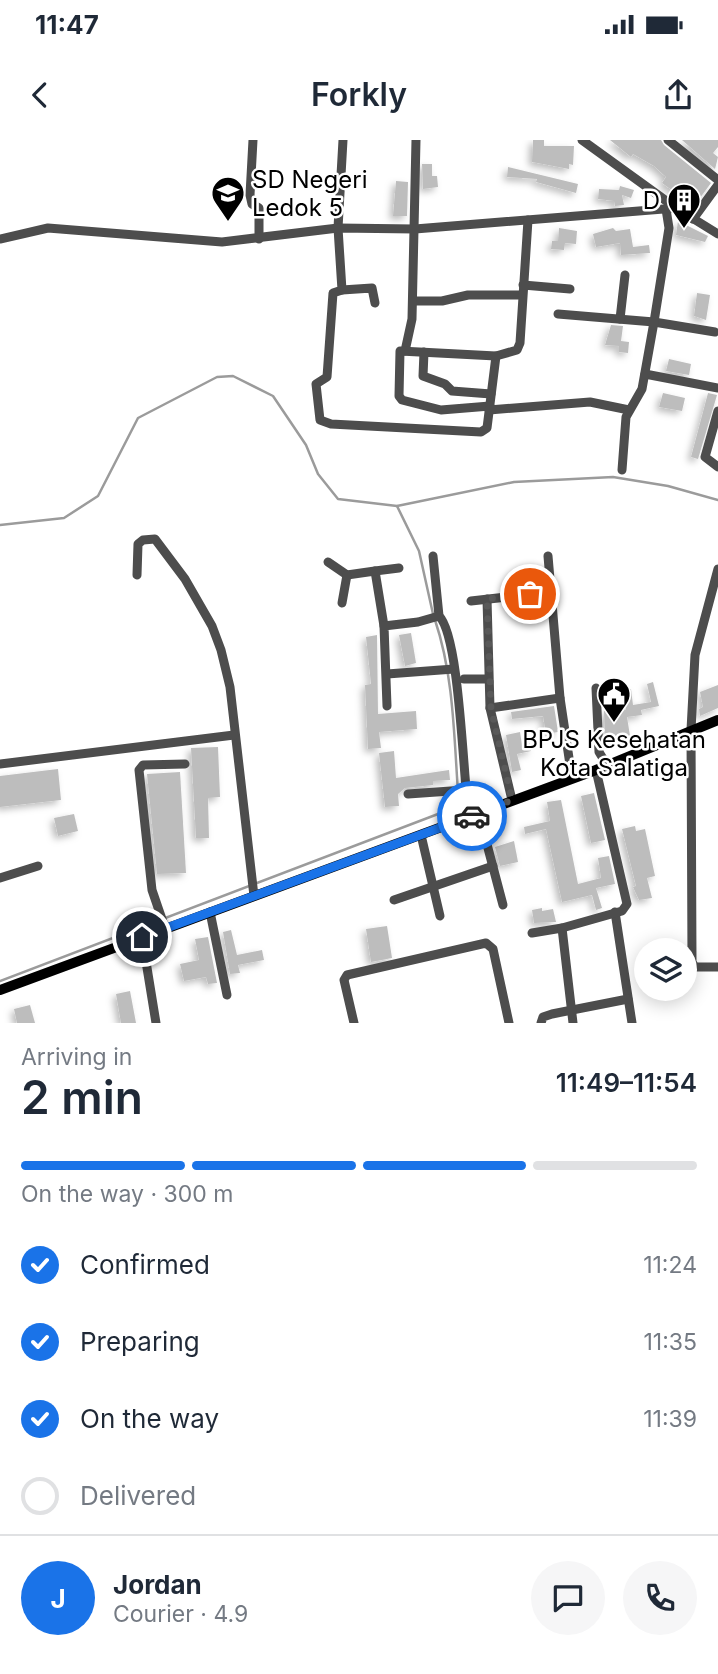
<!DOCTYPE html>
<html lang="en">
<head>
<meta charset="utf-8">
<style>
	body { margin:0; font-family:Inter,sans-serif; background:#f6f6f7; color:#1f2937; height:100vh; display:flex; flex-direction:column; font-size:26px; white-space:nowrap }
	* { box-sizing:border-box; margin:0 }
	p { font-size:23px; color:#747a83 }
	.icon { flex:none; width:38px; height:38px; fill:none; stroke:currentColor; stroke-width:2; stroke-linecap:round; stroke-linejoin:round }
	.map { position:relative; height:883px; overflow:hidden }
	.sheet { display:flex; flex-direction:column; background:#fff; flex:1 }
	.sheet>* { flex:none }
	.controls { position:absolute; left:634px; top:798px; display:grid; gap:14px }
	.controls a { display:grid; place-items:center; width:63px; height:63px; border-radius:50%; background:#fff; box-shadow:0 4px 18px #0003; font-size:35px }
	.pin { position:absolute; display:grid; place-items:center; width:60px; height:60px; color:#fff; margin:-30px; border:4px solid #fff; border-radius:50%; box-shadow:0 2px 7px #0007 }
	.courier { position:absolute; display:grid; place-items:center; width:70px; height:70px; margin:-35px; border:5px solid #1a73e8; border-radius:50%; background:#fff; color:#222; box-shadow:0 2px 9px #0007 }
	.head em { font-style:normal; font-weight:600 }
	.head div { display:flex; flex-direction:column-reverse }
	.head { display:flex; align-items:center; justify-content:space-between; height:119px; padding:0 21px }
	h1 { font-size:46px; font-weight:600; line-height:52px }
	.bar { display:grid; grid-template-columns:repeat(4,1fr); gap:10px 7px; align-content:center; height:84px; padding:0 21px }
	.bar i { height:9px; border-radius:5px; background:#e0e1e3 }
	.bar .active { background:#1a73e8 }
	.bar p { grid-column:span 4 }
	.line { display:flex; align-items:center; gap:18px; padding:0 21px; border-top:2px solid #e0e1e3 }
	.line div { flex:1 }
	.round { display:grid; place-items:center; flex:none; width:74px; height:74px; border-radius:37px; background:#f6f6f7 }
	ol { padding:0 21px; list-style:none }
	li { display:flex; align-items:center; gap:21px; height:77px }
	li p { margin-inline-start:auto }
	li .icon { padding:7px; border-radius:50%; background:#1a73e8; color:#fff; stroke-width:4 }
	li:last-child { color:#747a83 }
	li i { width:38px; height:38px; border:4px solid #e0e1e3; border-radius:50% }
	.status { display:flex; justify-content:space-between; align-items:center; height:49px; padding:0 35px; background:#fff; direction:ltr }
	.status svg { height:19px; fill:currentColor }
	header { display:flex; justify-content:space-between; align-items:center; height:91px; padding:0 21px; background:#fff; font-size:32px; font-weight:600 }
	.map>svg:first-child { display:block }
</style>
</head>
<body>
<div class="status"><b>11:47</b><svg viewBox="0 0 49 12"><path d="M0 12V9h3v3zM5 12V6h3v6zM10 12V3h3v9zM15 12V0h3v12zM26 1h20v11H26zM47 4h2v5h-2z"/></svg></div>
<header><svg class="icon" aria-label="back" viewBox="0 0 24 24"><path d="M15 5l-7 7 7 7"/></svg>Forkly<svg class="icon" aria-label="share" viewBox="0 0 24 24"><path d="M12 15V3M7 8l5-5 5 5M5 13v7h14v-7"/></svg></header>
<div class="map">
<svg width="718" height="883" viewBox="0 0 718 883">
	<defs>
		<filter id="shadow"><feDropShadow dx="-3.5" dy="3.5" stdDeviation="3.5" flood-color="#0004"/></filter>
	</defs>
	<rect width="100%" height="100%" fill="#fff"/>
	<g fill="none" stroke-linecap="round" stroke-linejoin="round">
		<g stroke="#9b9b9b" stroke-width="2.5">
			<polyline points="397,366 419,411 433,474"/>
			<polyline points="0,385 64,378 98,356 138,278 217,237 233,236 273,256 306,305 318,334 338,359 397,366 514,342 613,337 668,346 718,360"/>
			<path d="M0 841 459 666C454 605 455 539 435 480"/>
		</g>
	</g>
	<g fill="#bdbdbd" filter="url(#shadow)">
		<polygon points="533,0 544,0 544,6 574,6 573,25 569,24 569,29 532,22"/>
		<polygon points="610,0 661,0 664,5 711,43 694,66 662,43 666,37 654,26 633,14 631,17"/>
		<polygon points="682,0 718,0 718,7 713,13 718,17 715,29"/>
		<polygon points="422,24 432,24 432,36 437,36 438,47 423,49"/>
		<polygon points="508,27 578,44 576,53 536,42 537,39 507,37"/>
		<polygon points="396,41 408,42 407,76 393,76"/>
		<polygon points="620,46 634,50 631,58 622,55 624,65 615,66 614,61 598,59 599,49 619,50"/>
		<polygon points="678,81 708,96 705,102 676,95"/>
		<polygon points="559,88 577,91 576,104 565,103 564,110 551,109 552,101 558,101"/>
		<polygon points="613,88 616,91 630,89 633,107 649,105 650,113 621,115 620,103 596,107 593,94"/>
		<polygon points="697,153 710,155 706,180 694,176"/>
		<polygon points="611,185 623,186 621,201 629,202 628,213 619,212 619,206 605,205"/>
		<polygon points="669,219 691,224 689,235 666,231"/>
		<polygon points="663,253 685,258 682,271 659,267"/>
		<polygon points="708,253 717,255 698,319 691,317"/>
		<polygon points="411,493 416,523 405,526 399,495"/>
		<polygon points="377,495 378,574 416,571 417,589 379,592 381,608 368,609 365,545 371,544 366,497"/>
		<polygon points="653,542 659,566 641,570 642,575 627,577 630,596 605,598 604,571 626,570 624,549 631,549 633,565 651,562 647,544"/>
		<polygon points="718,545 718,568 700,576 699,569 703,567 700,552"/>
		<polygon points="554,566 558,592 546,594 543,576 512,579 511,572"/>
		<polygon points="520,592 522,605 530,603 531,611 517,614 521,630 512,632 506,595"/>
		<polygon points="218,607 220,657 208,658 209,698 196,698 191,608"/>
		<polygon points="394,611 396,638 449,630 450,640 433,641 433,645 405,648 398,654 399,666 385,667 379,613"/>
		<polygon points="58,629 61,660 0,667 0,636"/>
		<polygon points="180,632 186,733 157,734 147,634"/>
		<polygon points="594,653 605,700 591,703 581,656"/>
		<polygon points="561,660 578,744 601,738 598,718 609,716 615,744 596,748 602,768 596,770 592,755 562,762 546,689 525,694 524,687 550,681 547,662"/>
		<polygon points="74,674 78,691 58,696 54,678"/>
		<polygon points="635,686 636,691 645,689 655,736 647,738 652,758 639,760 633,747 636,746 622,689"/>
		<polygon points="514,701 518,722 500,726 495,707"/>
		<polygon points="542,768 542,771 553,769 556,782 534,783 532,770"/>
		<polygon points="387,786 392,818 371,822 366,789"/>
		<polygon points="231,790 237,815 262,810 264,820 238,825 240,833 230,834 223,792"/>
		<polygon points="208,797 217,843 208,844 206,837 184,841 180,824 199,820 195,799"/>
		<polygon points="130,851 136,883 121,883 116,854"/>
		<polygon points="30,865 35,883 17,883 14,869"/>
	</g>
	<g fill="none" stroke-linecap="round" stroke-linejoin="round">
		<g stroke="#4d4d4d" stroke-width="9">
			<polyline points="253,0 250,55 252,64 259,68 259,99"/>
			<polyline points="343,0 338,88 342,150 333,153 327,237 316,244 320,280 331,284 481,292 487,288 496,216"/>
			<polyline points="582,0 676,68 718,94"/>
			<polyline points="668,0 718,40"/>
			<polyline points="693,79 718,45"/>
			<polyline points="0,99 48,88 222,102 338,88 415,89 676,68"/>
			<polyline points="523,145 570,149"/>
			<polyline points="342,150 372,148 375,163"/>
			<polyline points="413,161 442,161 468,155 522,155"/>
			<polyline points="558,174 654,182 715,192"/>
			<polyline points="620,179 625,135"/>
			<polyline points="405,211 412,179 416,0"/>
			<polyline points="424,212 423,236 445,244 452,251 491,254"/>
			<polyline points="645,234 718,248"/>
			<polyline points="490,266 441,270 402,260 399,256 400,211 496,216 517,210 520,203 528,80"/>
			<polyline points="489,270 590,262 629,270"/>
			<polyline points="718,271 705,317 718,327"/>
			<polyline points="622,330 626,277 642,249 654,182 669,88 666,69"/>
			<polyline points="433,416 439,476"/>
			<polyline points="548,416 560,558 572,638"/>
			<polyline points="328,422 347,435 375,431 384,486"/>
			<polyline points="718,429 695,515 691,590 692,822 695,827 718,827"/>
			<polyline points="375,431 399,428"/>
			<polyline points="137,435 138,404 143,400 155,399 185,439 212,486 221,510 230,547 254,756"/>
			<polyline points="487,459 490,568 512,660"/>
			<polyline points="471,461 551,452"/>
			<polyline points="342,463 347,435"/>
			<polyline points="387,534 454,529"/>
			<polyline points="464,539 488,539"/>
			<polyline points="596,548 599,612 607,625"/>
			<path d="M387 566 384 486 418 482 439 476C460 496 463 640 469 677"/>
			<polyline points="490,568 560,558"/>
			<polyline points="0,624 234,595"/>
			<polyline points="408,654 465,650"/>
			<polyline points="479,674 503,765"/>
			<polyline points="421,695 440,776"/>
			<polyline points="0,738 38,726"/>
			<polyline points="394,760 493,726"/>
			<polyline points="210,772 227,855"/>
			<polyline points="615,772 632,883"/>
			<polyline points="165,788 152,750 139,630 143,625 185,624"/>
			<polyline points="532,793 562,788"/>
			<polyline points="142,797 156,883"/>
			<polyline points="354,883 344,840 347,835 486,803 493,809 509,883"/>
			<polyline points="541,883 543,877 552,874 628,859"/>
			<polyline points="573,883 562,788 622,771 627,764 596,630"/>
		</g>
		<polyline stroke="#000" stroke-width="10" points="0,850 596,630 718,580"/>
	</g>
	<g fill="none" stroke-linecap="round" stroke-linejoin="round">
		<polyline stroke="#595959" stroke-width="7" stroke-dasharray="0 12.6" points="472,676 512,660 491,568 487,459 530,454"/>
		<polyline stroke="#1a73e8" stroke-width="9" points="142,797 472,676"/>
	</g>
	<defs>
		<symbol id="school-pin" viewBox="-11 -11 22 30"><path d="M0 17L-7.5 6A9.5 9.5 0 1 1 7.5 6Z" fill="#000" stroke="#fff"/><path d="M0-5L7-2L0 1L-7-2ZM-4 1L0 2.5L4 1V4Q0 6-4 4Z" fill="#fff"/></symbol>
		<symbol id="building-pin" viewBox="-11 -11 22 30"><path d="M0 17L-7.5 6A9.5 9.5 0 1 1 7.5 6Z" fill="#000" stroke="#fff"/><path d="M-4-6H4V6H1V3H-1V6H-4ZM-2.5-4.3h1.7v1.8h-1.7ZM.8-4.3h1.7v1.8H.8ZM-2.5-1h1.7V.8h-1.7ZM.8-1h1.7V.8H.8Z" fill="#fff"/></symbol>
		<symbol id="civic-pin" viewBox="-11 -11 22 30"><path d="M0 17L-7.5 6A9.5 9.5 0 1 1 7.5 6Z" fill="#000" stroke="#fff"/><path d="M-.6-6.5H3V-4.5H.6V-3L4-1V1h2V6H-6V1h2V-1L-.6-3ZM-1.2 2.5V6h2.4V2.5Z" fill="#fff"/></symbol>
	</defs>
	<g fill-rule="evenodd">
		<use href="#school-pin" x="209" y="34" width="38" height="52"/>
		<use href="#building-pin" x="665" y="41" width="38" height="52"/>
		<use href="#civic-pin" x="595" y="535" width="38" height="52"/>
	</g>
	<g text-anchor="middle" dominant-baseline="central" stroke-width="5" stroke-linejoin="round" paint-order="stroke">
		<g font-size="24" fill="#000" stroke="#fff" text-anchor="start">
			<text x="252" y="39">SD Negeri<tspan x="252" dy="28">Ledok 5</tspan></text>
			<text x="660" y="60" text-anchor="end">D</text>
			<text x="614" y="599" text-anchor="middle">BPJS Kesehatan<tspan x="614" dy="28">Kota Salatiga</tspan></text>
		</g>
	</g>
</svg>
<div class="controls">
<a><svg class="icon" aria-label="layers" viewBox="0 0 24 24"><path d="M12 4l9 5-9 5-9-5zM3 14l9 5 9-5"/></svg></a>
</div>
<div class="pin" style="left:530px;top:454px;background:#ea580c"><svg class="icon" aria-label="bag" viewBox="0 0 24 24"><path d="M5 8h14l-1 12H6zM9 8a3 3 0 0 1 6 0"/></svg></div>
<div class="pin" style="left:142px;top:797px;background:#1f2937"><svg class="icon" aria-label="home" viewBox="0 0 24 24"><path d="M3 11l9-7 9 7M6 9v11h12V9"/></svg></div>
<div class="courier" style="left:472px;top:676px"><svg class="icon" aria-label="car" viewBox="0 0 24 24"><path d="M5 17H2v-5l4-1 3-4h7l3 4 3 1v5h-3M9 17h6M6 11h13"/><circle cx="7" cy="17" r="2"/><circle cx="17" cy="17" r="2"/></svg></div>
</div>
<section class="sheet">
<div class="head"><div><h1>2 min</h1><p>Arriving in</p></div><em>11:49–11:54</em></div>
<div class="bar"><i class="active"></i><i class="active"></i><i class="active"></i><i></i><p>On the way · 300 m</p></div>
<ol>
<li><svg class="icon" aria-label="check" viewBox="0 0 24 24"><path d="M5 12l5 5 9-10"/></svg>Confirmed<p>11:24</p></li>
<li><svg class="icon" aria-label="check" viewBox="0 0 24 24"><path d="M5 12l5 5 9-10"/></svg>Preparing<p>11:35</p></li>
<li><svg class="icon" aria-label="check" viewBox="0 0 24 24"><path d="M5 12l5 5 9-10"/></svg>On the way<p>11:39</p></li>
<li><i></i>Delivered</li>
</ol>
<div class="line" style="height:126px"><b class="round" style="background:#1a73e8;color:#fff">J</b><div><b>Jordan</b><p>Courier · 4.9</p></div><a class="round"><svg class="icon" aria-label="chat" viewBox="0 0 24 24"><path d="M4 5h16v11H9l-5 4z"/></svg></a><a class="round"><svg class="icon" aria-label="phone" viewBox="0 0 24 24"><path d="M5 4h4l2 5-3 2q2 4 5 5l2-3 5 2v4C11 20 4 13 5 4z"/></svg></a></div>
</section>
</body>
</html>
